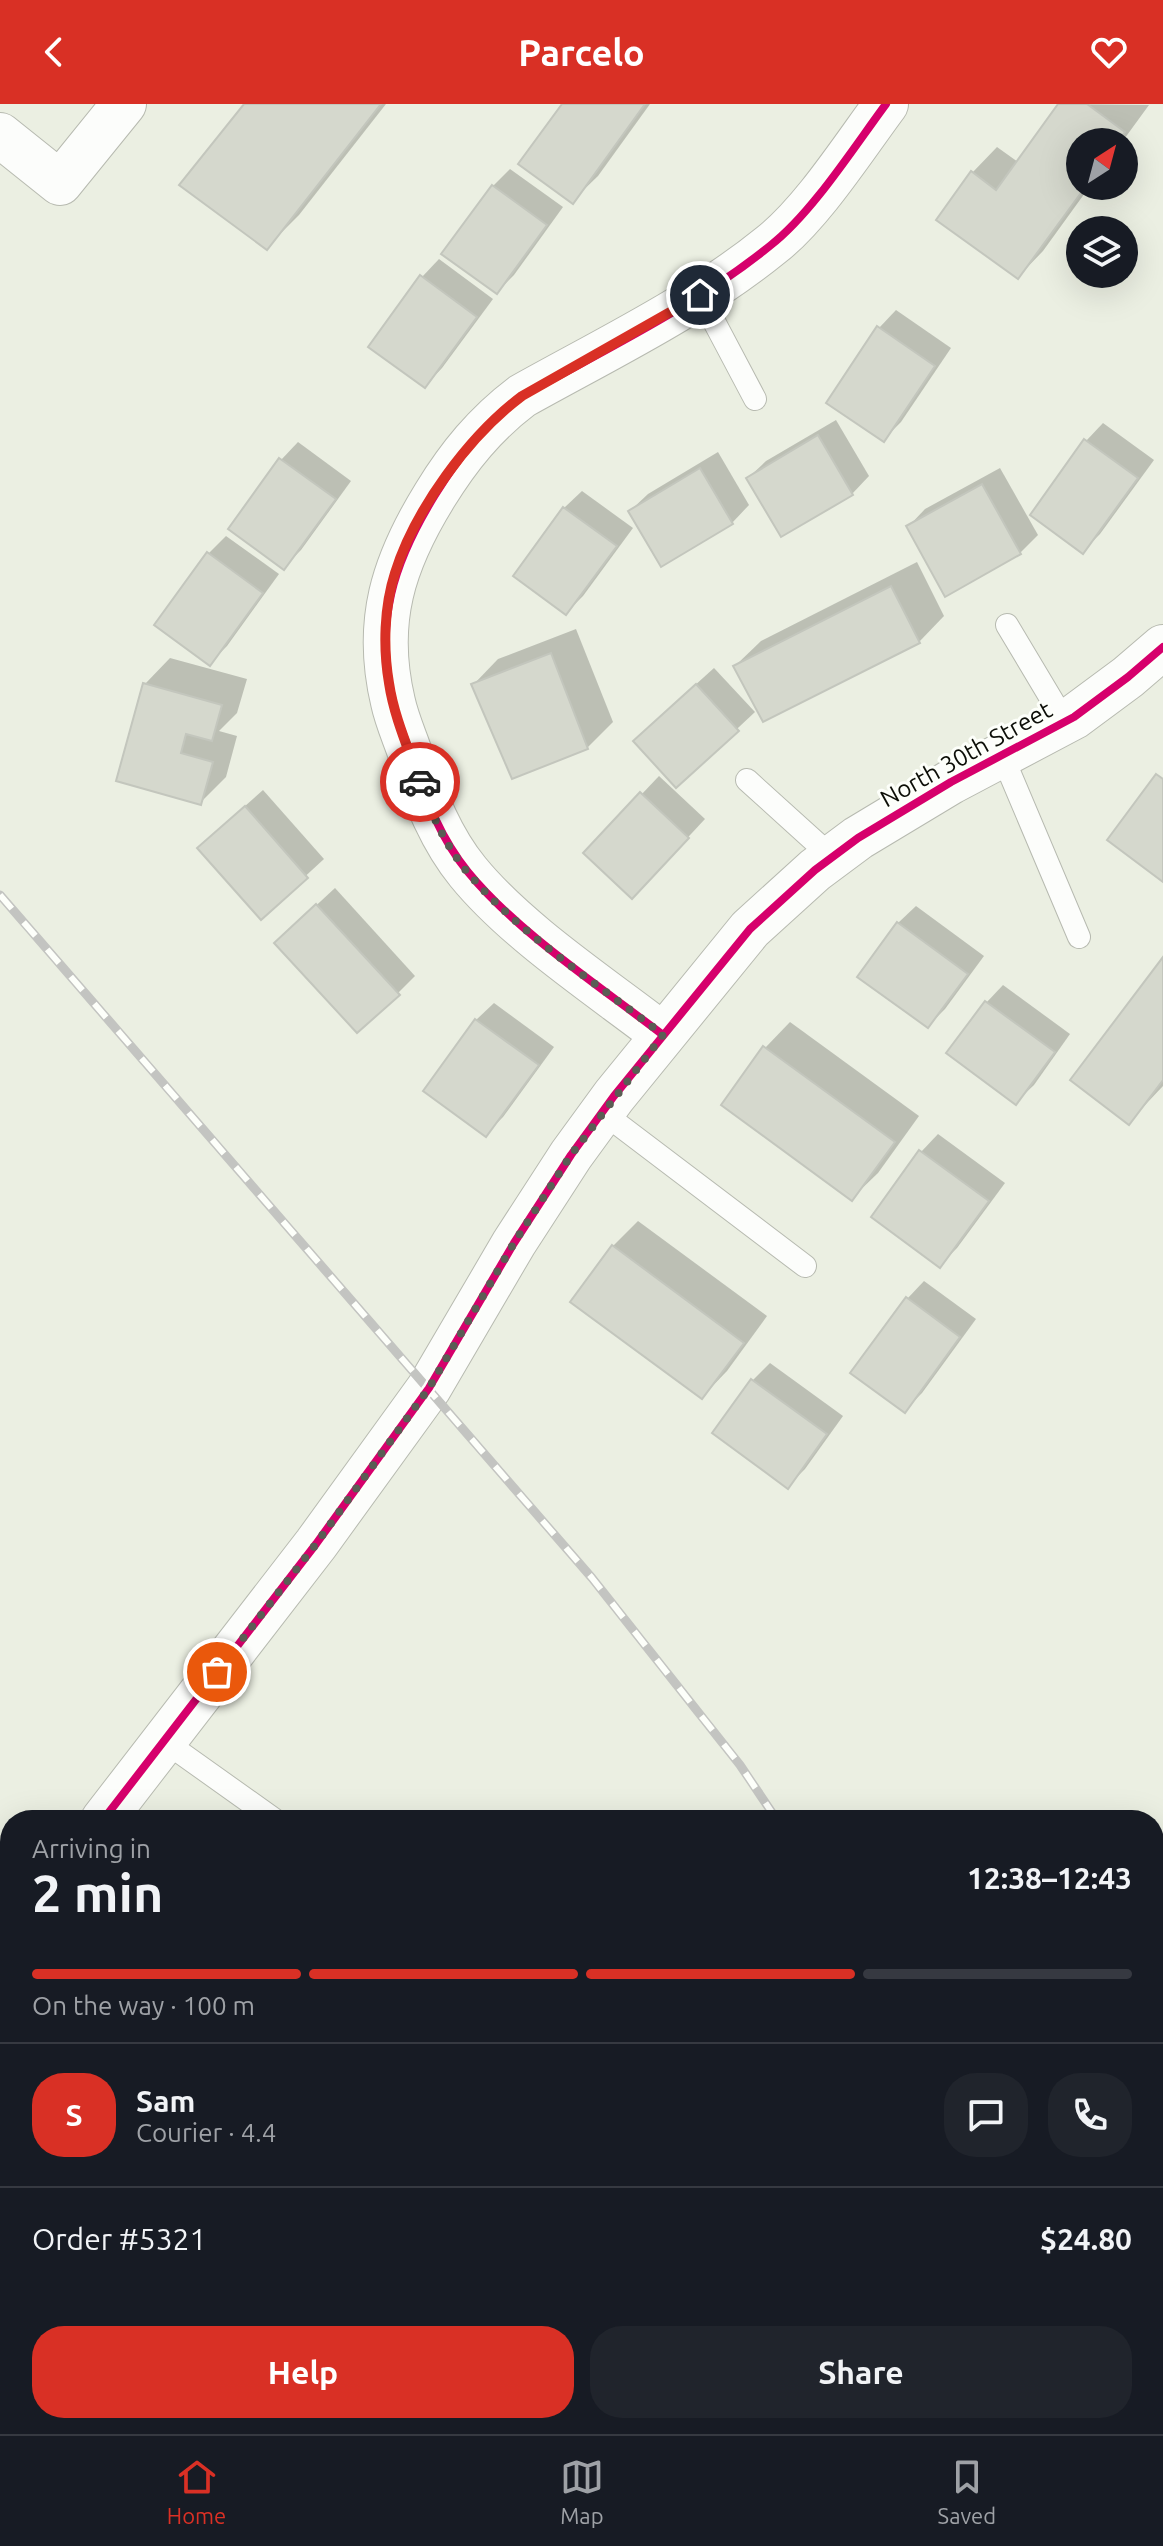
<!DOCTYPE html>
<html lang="en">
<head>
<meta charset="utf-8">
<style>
	body { margin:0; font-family:Ubuntu,sans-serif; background:#20242c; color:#f1f3f6; height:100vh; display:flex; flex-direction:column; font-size:30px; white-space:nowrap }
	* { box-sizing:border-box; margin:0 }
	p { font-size:26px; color:#9ea1a6 }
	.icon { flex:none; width:44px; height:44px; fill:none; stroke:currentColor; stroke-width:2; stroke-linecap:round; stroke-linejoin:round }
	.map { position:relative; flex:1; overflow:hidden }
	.sheet { position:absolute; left:0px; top:1706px; width:1164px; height:624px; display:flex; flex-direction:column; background:#171b24; border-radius:32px 32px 0 0; box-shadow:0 8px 32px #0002 }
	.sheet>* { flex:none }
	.needle { width:52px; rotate:36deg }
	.buttons { position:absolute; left:1066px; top:24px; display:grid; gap:16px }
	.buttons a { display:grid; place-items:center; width:72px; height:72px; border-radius:50%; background:#171b24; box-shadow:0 8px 32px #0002; font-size:40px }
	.pin { position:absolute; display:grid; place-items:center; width:68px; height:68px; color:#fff; margin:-34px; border:4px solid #fff; border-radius:50%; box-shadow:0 2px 8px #0007 }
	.courier { position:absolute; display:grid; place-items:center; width:80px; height:80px; margin:-40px; border:6px solid #d93025; border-radius:50%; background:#fff; color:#222; box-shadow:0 2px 10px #0007 }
	.summary em { font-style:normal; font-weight:600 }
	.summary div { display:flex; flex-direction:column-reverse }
	.summary { display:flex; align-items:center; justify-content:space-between; height:136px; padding:0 32px }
	h1 { font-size:52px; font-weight:600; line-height:60px }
	.bar { display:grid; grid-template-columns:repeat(4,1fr); gap:12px 8px; align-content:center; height:96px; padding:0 32px }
	.bar i { height:10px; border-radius:6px; background:#363941 }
	.bar .active { background:#d93025 }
	.bar p { grid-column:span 4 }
	.line { display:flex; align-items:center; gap:20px; padding:0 32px; border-top:2px solid #363941 }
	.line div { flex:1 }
	.round { display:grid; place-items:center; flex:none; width:84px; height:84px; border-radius:32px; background:#20242c }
	.action { display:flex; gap:16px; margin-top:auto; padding:16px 32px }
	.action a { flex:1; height:92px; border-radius:32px; background:#d93025; color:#fff; font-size:32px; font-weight:600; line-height:92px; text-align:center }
	.action a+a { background:#20242c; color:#f1f3f6 }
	header { display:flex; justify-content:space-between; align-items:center; height:104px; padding:0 32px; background:#d93025; color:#fff; font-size:36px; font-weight:600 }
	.tabs { display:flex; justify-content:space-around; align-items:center; height:112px; border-top:2px solid #363941; background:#171b24; font-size:22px; color:#9ea1a6 }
	.tabs a { display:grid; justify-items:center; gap:4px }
	.tabs .active { color:#d93025 }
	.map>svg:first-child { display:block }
</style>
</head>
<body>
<header><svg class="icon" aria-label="back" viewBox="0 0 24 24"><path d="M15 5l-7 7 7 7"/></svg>Parcelo<svg class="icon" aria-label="heart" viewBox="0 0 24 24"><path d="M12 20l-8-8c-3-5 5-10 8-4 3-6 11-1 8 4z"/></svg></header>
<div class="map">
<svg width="1163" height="2330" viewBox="0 0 1163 2330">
	<rect width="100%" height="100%" fill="#ebefe2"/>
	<g fill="#0003">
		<polygon points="246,0 386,0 299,111 267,143"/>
		<polygon points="564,0 650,0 598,72 572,97"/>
		<polygon points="1060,0 1149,1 1122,38 1080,38 1080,82 1090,82 1043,147 1018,173 972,69 997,43 1018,58"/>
		<polygon points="510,65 563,103 514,171 497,188 493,82"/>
		<polygon points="439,155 493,195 442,264 425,282 422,173"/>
		<polygon points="896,206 951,244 901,318 884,335 879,224"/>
		<polygon points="836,316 869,372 852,390 748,374 766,357"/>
		<polygon points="1103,319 1154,356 1100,430 1083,447 1086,337"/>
		<polygon points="298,338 351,377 301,446 284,463 281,356"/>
		<polygon points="718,348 749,401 732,419 662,460 630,407 648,390"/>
		<polygon points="1000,364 1038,431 1020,449 945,490 908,423 925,405"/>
		<polygon points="582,387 633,424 583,492 566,509 564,404"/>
		<polygon points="226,432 279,470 227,542 210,559 157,520 209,449"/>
		<polygon points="917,458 944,512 919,538 735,562 761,537"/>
		<polygon points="576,525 613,618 587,644 490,624 473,581 498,555"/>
		<polygon points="170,554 247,575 237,609 219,627 237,632 226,673 200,699 145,580"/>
		<polygon points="714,564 755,608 676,682 652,620"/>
		<polygon points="659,672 705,715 649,775 586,749"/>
		<polygon points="263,686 324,755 261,813 217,727"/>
		<polygon points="335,784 415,872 398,889 294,822"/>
		<polygon points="916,802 984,852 945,905 928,922 898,819"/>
		<polygon points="1163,856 1163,982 1129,1018"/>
		<polygon points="1003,881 1070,930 1034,981 1016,998 986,899"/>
		<polygon points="494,899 554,943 503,1013 486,1030 425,986 476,916"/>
		<polygon points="790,918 919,1012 878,1069 852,1094 765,944"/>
		<polygon points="938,1030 1005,1079 957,1144 940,1161 921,1048"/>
		<polygon points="638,1117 767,1212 727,1267 702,1293 613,1142"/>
		<polygon points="924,1177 976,1215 922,1289 905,1306 907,1195"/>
		<polygon points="770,1259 843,1312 805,1365 788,1382 753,1276"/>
	</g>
	<g fill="#d5d8cd" stroke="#c3c6bd" stroke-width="2">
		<polygon points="244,0 381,0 267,146 179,81"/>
		<polygon points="562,0 645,0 573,100 518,60"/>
		<polygon points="1058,0 1087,0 1125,28 1117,38 1080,38 1080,82 1086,82 1018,175 936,116 971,67 996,86"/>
		<polygon points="492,81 547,121 497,190 441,150"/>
		<polygon points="420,171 477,213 425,284 368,243"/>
		<polygon points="877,222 935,262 884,338 826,299"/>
		<polygon points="818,331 853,391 781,433 746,374"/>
		<polygon points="1084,335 1138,374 1083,450 1030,411"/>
		<polygon points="279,354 336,395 284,466 228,425"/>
		<polygon points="700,364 733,420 661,463 628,407"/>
		<polygon points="982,380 1021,450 945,493 906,422"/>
		<polygon points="563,403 617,442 566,511 513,472"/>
		<polygon points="207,448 263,489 210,562 154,521"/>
		<polygon points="891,482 920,539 763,618 733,562"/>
		<polygon points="551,549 588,645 512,675 471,580"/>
		<polygon points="143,579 222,601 212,637 186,630 181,649 213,658 201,701 116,677"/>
		<polygon points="696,580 739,627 676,684 633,637"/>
		<polygon points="1156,670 1163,675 1163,778 1107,736"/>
		<polygon points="640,688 689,734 632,795 583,749"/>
		<polygon points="245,702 308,774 261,816 197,744"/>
		<polygon points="316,800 400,891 357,929 274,839"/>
		<polygon points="897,818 968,870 928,924 857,873"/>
		<polygon points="1163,853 1163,976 1129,1021 1070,976"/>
		<polygon points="985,897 1055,948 1016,1001 946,949"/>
		<polygon points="475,915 539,961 486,1033 423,987"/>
		<polygon points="763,942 895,1038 852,1097 721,1001"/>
		<polygon points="919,1046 989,1097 940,1164 871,1113"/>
		<polygon points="612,1141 744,1239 702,1295 570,1198"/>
		<polygon points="906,1193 960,1233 905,1309 850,1269"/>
		<polygon points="751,1275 827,1330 788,1385 712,1329"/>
	</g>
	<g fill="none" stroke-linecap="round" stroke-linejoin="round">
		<defs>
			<g id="lane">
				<polyline points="700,191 755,295"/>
				<polyline points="1007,521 1065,618"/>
				<polyline points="1002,651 1079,833"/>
				<polyline points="747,676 832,753"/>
				<polyline points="602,1008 805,1162"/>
				<polyline points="164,1637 275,1716"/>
				<polyline points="0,2267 3,2269 10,2259"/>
			</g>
			<g id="street">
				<polyline points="0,31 60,79 124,0"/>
				<path d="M663 931C601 883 517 828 468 768 441 735 426 696 412 655 406 636 397 617 393 598 374 518 393 459 435 391 459 352 485 320 522 292 606 245 696 202 771 141 812 109 854 43 886 0"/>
				<polyline points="103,1716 316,1440 429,1284 514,1139 571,1051 614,992 750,825 815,766 858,734 951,678 1074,613 1128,573 1163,543"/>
				<polyline points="0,1851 10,1838"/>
			</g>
			<g id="secondary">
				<polyline points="0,2118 10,2124"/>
				<polyline points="305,2320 321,2330"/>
			</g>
		</defs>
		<use href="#lane" stroke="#b7bab0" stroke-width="24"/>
		<use href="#street" stroke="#b7bab0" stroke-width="46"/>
		<use href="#secondary" stroke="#b7bab0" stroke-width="46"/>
		<use href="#lane" stroke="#fcfdfb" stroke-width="22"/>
		<use href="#street" stroke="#fcfdfb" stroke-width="44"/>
		<use href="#secondary" stroke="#fcfdfb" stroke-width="44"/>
		<defs>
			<g id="rail">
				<polyline points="0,791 592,1474 740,1661 777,1716"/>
				<polyline points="1120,2320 1125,2330"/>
			</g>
		</defs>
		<use href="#rail" stroke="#c3c4c1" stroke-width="9"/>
		<use href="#rail" stroke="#fdfffa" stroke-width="6" stroke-dasharray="18" stroke-linecap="butt"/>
		<defs>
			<g id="cycleway">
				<path d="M663 931C601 883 517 828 468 768 441 735 426 696 412 655 406 636 397 617 393 598 374 518 393 459 435 391 459 352 485 320 522 292 606 245 696 202 771 141 812 109 854 43 886 0"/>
				<polyline points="103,1716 316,1440 429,1284 514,1139 571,1051 614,992 750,825 815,766 858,734 951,678 1074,613 1128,573 1163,543"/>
			</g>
		</defs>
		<use href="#cycleway" stroke="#fdfffa" stroke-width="13"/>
		<use href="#cycleway" stroke="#d6006c" stroke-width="8"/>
	</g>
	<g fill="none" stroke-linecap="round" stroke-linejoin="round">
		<path stroke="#5a5d54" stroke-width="8" stroke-dasharray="0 14.4" d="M217 1568 316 1440 429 1284 514 1139 571 1051 663 931C598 880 523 833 469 770 446 743 432 711 420 678"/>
		<path stroke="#d93025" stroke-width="10" d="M420 678C409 646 394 613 389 579 383 544 384 503 395 469 415 405 469 332 522 292L700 191"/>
	</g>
	<g text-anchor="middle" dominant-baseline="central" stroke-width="6" stroke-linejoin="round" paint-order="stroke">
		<g font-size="24" fill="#0c0e07" stroke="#fdfffa">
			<text transform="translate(966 650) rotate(-29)">North 30th Street</text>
		</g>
	</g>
</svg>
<div class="buttons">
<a><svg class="needle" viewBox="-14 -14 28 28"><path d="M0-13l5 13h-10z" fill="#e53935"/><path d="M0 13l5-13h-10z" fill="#9ea1a6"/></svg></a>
<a><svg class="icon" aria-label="layers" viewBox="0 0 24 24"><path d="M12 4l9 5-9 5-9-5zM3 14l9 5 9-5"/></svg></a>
</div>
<div class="pin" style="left:217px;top:1568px;background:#ea580c"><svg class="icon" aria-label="bag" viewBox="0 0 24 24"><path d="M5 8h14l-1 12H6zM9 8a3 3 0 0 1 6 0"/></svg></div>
<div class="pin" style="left:700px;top:191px;background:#1f2937"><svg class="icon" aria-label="home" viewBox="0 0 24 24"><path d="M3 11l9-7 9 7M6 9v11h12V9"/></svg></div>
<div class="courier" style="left:420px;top:678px"><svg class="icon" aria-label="car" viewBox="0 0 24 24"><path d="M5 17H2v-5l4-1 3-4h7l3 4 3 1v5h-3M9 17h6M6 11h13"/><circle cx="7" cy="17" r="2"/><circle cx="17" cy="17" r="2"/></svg></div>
<section class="sheet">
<div class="summary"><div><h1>2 min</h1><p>Arriving in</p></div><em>12:38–12:43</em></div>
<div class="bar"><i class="active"></i><i class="active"></i><i class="active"></i><i></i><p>On the way · 100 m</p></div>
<div class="line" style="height:144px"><b class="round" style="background:#d93025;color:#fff">S</b><div><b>Sam</b><p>Courier · 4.4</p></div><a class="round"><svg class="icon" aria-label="chat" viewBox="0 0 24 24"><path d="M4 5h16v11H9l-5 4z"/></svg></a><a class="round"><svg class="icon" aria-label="phone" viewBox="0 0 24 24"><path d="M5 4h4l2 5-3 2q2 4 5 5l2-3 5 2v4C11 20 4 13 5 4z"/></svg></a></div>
<div class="line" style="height:104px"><div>Order #5321</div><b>$24.80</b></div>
<div class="action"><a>Help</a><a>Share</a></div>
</section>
</div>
<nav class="tabs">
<a class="active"><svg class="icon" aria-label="home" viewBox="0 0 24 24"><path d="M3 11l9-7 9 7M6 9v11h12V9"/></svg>Home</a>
<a><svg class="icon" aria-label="map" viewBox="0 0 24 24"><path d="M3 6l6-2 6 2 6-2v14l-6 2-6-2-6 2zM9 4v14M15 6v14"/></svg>Map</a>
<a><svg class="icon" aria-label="saved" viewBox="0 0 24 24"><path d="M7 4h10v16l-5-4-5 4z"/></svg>Saved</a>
</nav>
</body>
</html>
